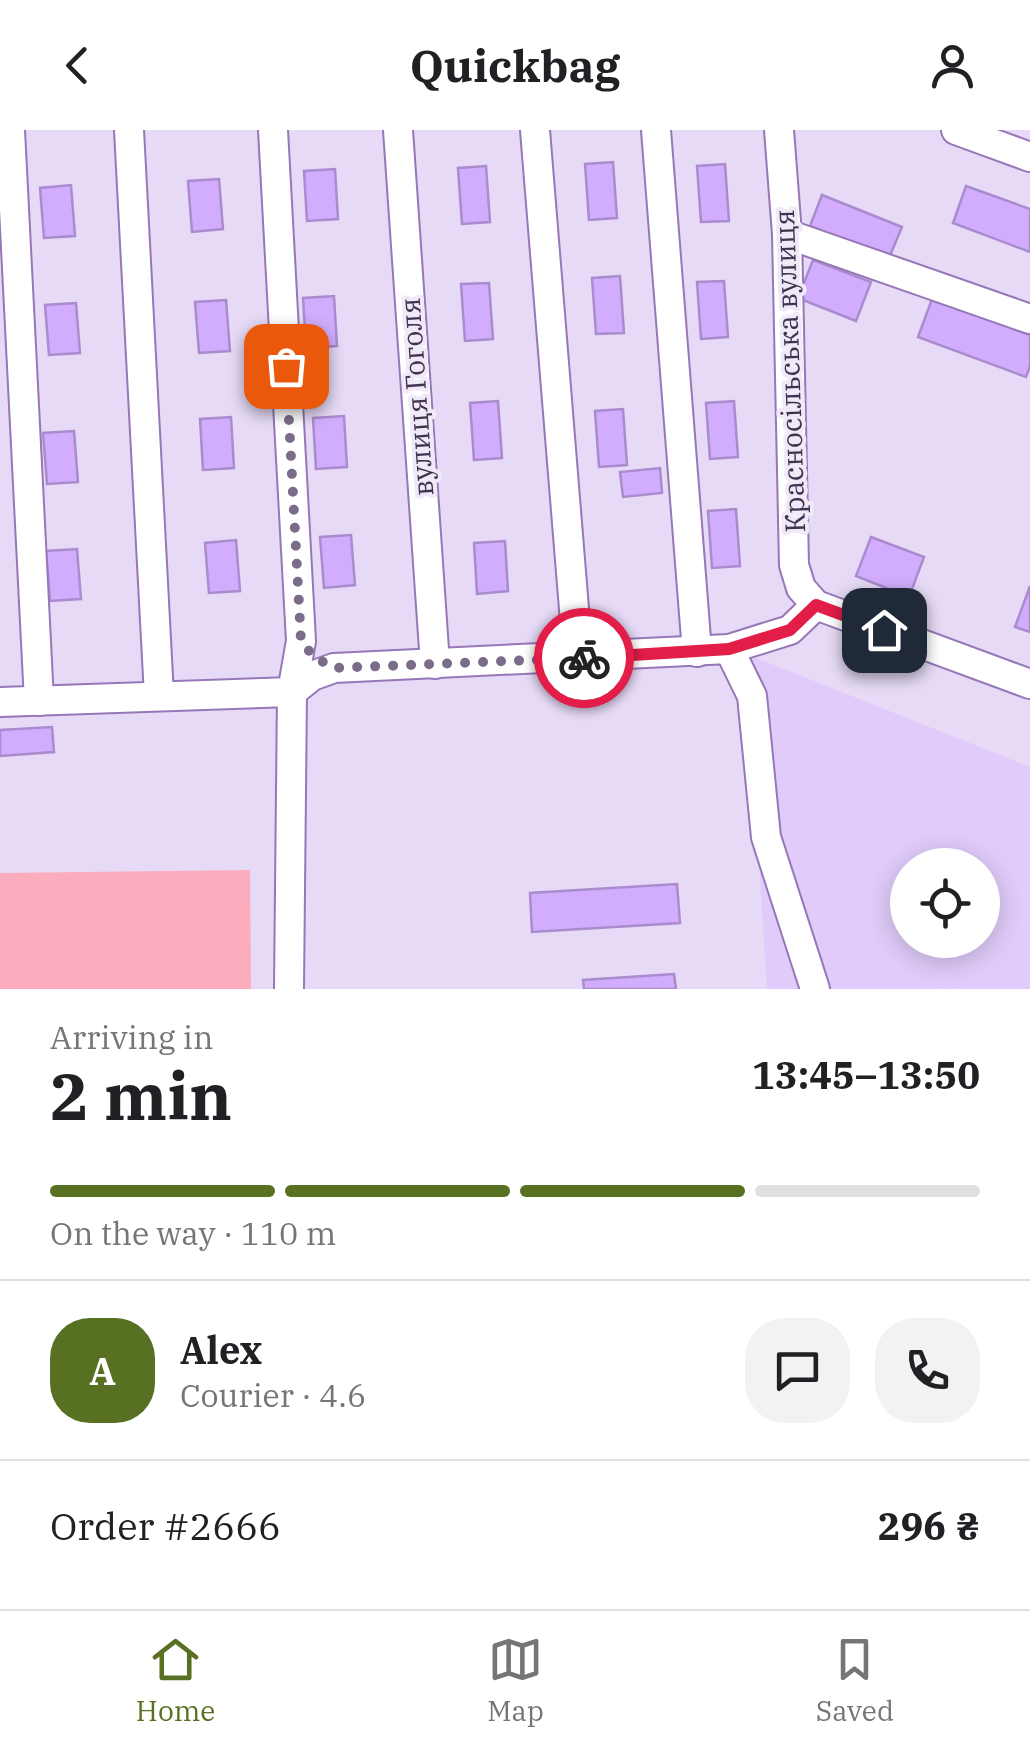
<!DOCTYPE html>
<html lang="en">
<head>
<meta charset="utf-8">
<style>
	body { margin:0; font-family:"IBM Plex Serif",serif; background:#f2f2f2; color:#202124; height:100vh; display:flex; flex-direction:column; font-size:38px; white-space:nowrap }
	* { box-sizing:border-box; margin:0 }
	p { font-size:32px; color:#757577 }
	.icon { flex:none; width:55px; height:55px; fill:none; stroke:currentColor; stroke-width:2; stroke-linecap:round; stroke-linejoin:round }
	.map { position:relative; height:859px; overflow:hidden }
	.panel { display:flex; flex-direction:column; background:#fff; flex:1 }
	.panel>* { flex:none }
	.tools { position:absolute; left:890px; top:718px; display:grid; gap:20px }
	.tools a { display:grid; place-items:center; width:110px; height:110px; border-radius:50%; background:#fff; box-shadow:0 5px 25px #0003; font-size:50px }
	.pin { position:absolute; display:grid; place-items:center; width:85px; height:85px; color:#fff; margin:-42px; border-radius:20px; box-shadow:0 5px 15px #0006 }
	.courier { position:absolute; display:grid; place-items:center; width:100px; height:100px; margin:-50px; border:8px solid #e11d48; border-radius:50%; background:#fff; color:#222; box-shadow:0 2px 12px #0007 }
	.head em { font-style:normal; font-weight:800 }
	.head div { display:flex; flex-direction:column-reverse }
	.head { display:flex; align-items:center; justify-content:space-between; height:170px; padding:0 50px }
	h1 { font-size:65px; font-weight:800; line-height:75px }
	.bar { display:grid; grid-template-columns:repeat(4,1fr); gap:15px 10px; align-content:center; height:120px; padding:0 50px }
	.bar i { height:12px; border-radius:8px; background:#e0e0e0 }
	.bar .selected { background:#577022 }
	.bar p { grid-column:span 4 }
	.line { display:flex; align-items:center; gap:25px; padding:0 50px; border-top:2px solid #e0e0e0 }
	.line div { flex:1 }
	.round { display:grid; place-items:center; flex:none; width:105px; height:105px; border-radius:40px; background:#f2f2f2 }
	header { display:flex; justify-content:space-between; align-items:center; height:130px; padding:0 50px; background:#fff; font-size:45px; font-weight:800 }
	.dock { display:flex; justify-content:space-around; align-items:center; height:140px; border-top:2px solid #e0e0e0; background:#fff; font-size:28px; color:#757577 }
	.dock a { display:grid; justify-items:center; gap:5px }
	.dock .selected { color:#577022 }
	.map>svg:first-child { display:block }
</style>
</head>
<body>
<header><svg class="icon" aria-label="back" viewBox="0 0 24 24"><path d="M15 5l-7 7 7 7"/></svg>Quickbag<svg class="icon" aria-label="person" viewBox="0 0 24 24"><circle cx="12" cy="8" r="4"/><path d="M4 21q1-7 8-7t8 7"/></svg></header>
<div class="map">
<svg width="1030" height="859" viewBox="0 0 1030 859">
	<rect width="100%" height="100%" fill="#e6daf6"/>
	<path fill="#e0cbfa" fill-rule="evenodd" d="M746 524 1030 637V859H767ZM908 735H982V810H908Z"/>
	<polygon fill="#fbadbe" points="250,740 251,859 0,859 0,743"/>
	<g fill="#d2adfd" stroke="#aa8bce" stroke-width="2.5">
		<polygon points="613,32 617,88 589,90 585,34"/>
		<polygon points="725,34 729,91 701,92 697,36"/>
		<polygon points="486,36 490,92 462,94 458,38"/>
		<polygon points="335,39 338,89 307,91 304,41"/>
		<polygon points="219,49 223,99 192,102 188,51"/>
		<polygon points="71,55 75,106 44,108 40,58"/>
		<polygon points="966,56 1030,79 1030,122 953,93"/>
		<polygon points="822,65 902,97 889,128 810,96"/>
		<polygon points="813,130 871,152 856,191 798,168"/>
		<polygon points="620,146 624,203 596,204 592,148"/>
		<polygon points="724,151 728,207 701,209 697,152"/>
		<polygon points="489,153 493,209 465,211 461,154"/>
		<polygon points="334,166 337,216 306,218 303,168"/>
		<polygon points="932,169 1030,205 1030,236 1026,247 918,207"/>
		<polygon points="226,170 230,221 199,223 195,172"/>
		<polygon points="76,173 80,223 49,225 45,175"/>
		<polygon points="498,271 502,328 474,330 470,273"/>
		<polygon points="734,271 738,327 710,329 706,273"/>
		<polygon points="623,279 627,335 599,337 595,281"/>
		<polygon points="344,286 347,337 316,339 313,288"/>
		<polygon points="231,287 234,338 203,340 200,289"/>
		<polygon points="74,301 78,352 47,354 43,303"/>
		<polygon points="660,338 662,363 623,367 620,342"/>
		<polygon points="736,379 740,436 712,438 708,381"/>
		<polygon points="351,405 355,455 324,458 320,407"/>
		<polygon points="871,407 924,427 909,467 856,446"/>
		<polygon points="236,410 240,461 209,463 205,413"/>
		<polygon points="505,411 508,461 477,464 474,413"/>
		<polygon points="77,419 81,469 50,471 46,421"/>
		<polygon points="1030,456 1030,502 1015,497"/>
		<polygon points="52,597 54,622 0,626 0,600"/>
		<polygon points="677,754 680,793 532,802 530,763"/>
		<polygon points="674,844 676,859 584,859 583,850"/>
	</g>
	<g fill="none" stroke-linecap="round" stroke-linejoin="round">
		<defs>
			<g id="minor">
				<polyline points="10,0 39,571"/>
				<polyline points="129,0 159,566"/>
				<polyline points="273,0 301,511 292,562 289,859"/>
				<polyline points="398,0 435,534"/>
				<polyline points="535,0 578,528"/>
				<polyline points="656,0 697,522"/>
				<polyline points="779,0 787,104 794,435 801,458 816,475 1030,554"/>
				<polyline points="956,0 1030,27"/>
				<polyline points="787,104 1030,189"/>
				<polyline points="729,519 752,566 766,707 815,859"/>
				<polyline points="0,572 292,562 312,546 334,538 729,519 790,500 816,475"/>
			</g>
		</defs>
		<use href="#minor" stroke="#9677b8" stroke-width="32"/>
		<use href="#minor" stroke="#fff" stroke-width="28"/>
	</g>
	<g fill="none" stroke-linecap="round" stroke-linejoin="round">
		<polyline stroke="#7b6d8a" stroke-width="10" stroke-dasharray="0 18" points="286,236 301,511 314,527 334,538 584,528"/>
		<polyline stroke="#e11d48" stroke-width="12" points="584,528 729,519 790,500 816,475 884,500"/>
	</g>
	<g text-anchor="middle" dominant-baseline="central" stroke-width="8" stroke-linejoin="round" paint-order="stroke">
		<g font-size="28" fill="#413350" stroke="#f0eaf8">
			<text transform="translate(789 241) rotate(-92)">Красносільська вулиця</text>
			<text transform="translate(416 267) rotate(-94)">вулиця Гоголя</text>
		</g>
	</g>
</svg>
<div class="tools">
<a><svg class="icon" aria-label="locate" viewBox="0 0 24 24"><circle cx="12" cy="12" r="6"/><path d="M12 2v4M12 18v4M2 12h4M18 12h4"/></svg></a>
</div>
<div class="pin" style="left:286px;top:236px;background:#ea580c"><svg class="icon" aria-label="bag" viewBox="0 0 24 24"><path d="M5 8h14l-1 12H6zM9 8a3 3 0 0 1 6 0"/></svg></div>
<div class="pin" style="left:884px;top:500px;background:#1f2937"><svg class="icon" aria-label="home" viewBox="0 0 24 24"><path d="M3 11l9-7 9 7M6 9v11h12V9"/></svg></div>
<div class="courier" style="left:584px;top:528px"><svg class="icon" aria-label="bike" viewBox="0 0 24 24"><circle cx="6" cy="16" r="4"/><circle cx="18" cy="16" r="4"/><path d="M6 16l4-8h5l3 8M10 8l3 8H6M13 5h3"/></svg></div>
</div>
<section class="panel">
<div class="head"><div><h1>2 min</h1><p>Arriving in</p></div><em>13:45–13:50</em></div>
<div class="bar"><i class="selected"></i><i class="selected"></i><i class="selected"></i><i></i><p>On the way · 110 m</p></div>
<div class="line" style="height:180px"><b class="round" style="background:#577022;color:#fff">A</b><div><b>Alex</b><p>Courier · 4.6</p></div><a class="round"><svg class="icon" aria-label="chat" viewBox="0 0 24 24"><path d="M4 5h16v11H9l-5 4z"/></svg></a><a class="round"><svg class="icon" aria-label="phone" viewBox="0 0 24 24"><path d="M5 4h4l2 5-3 2q2 4 5 5l2-3 5 2v4C11 20 4 13 5 4z"/></svg></a></div>
<div class="line" style="height:130px"><div>Order #2666</div><b>296 ₴</b></div>
</section>
<nav class="dock">
<a class="selected"><svg class="icon" aria-label="home" viewBox="0 0 24 24"><path d="M3 11l9-7 9 7M6 9v11h12V9"/></svg>Home</a>
<a><svg class="icon" aria-label="map" viewBox="0 0 24 24"><path d="M3 6l6-2 6 2 6-2v14l-6 2-6-2-6 2zM9 4v14M15 6v14"/></svg>Map</a>
<a><svg class="icon" aria-label="saved" viewBox="0 0 24 24"><path d="M7 4h10v16l-5-4-5 4z"/></svg>Saved</a>
</nav>
</body>
</html>
